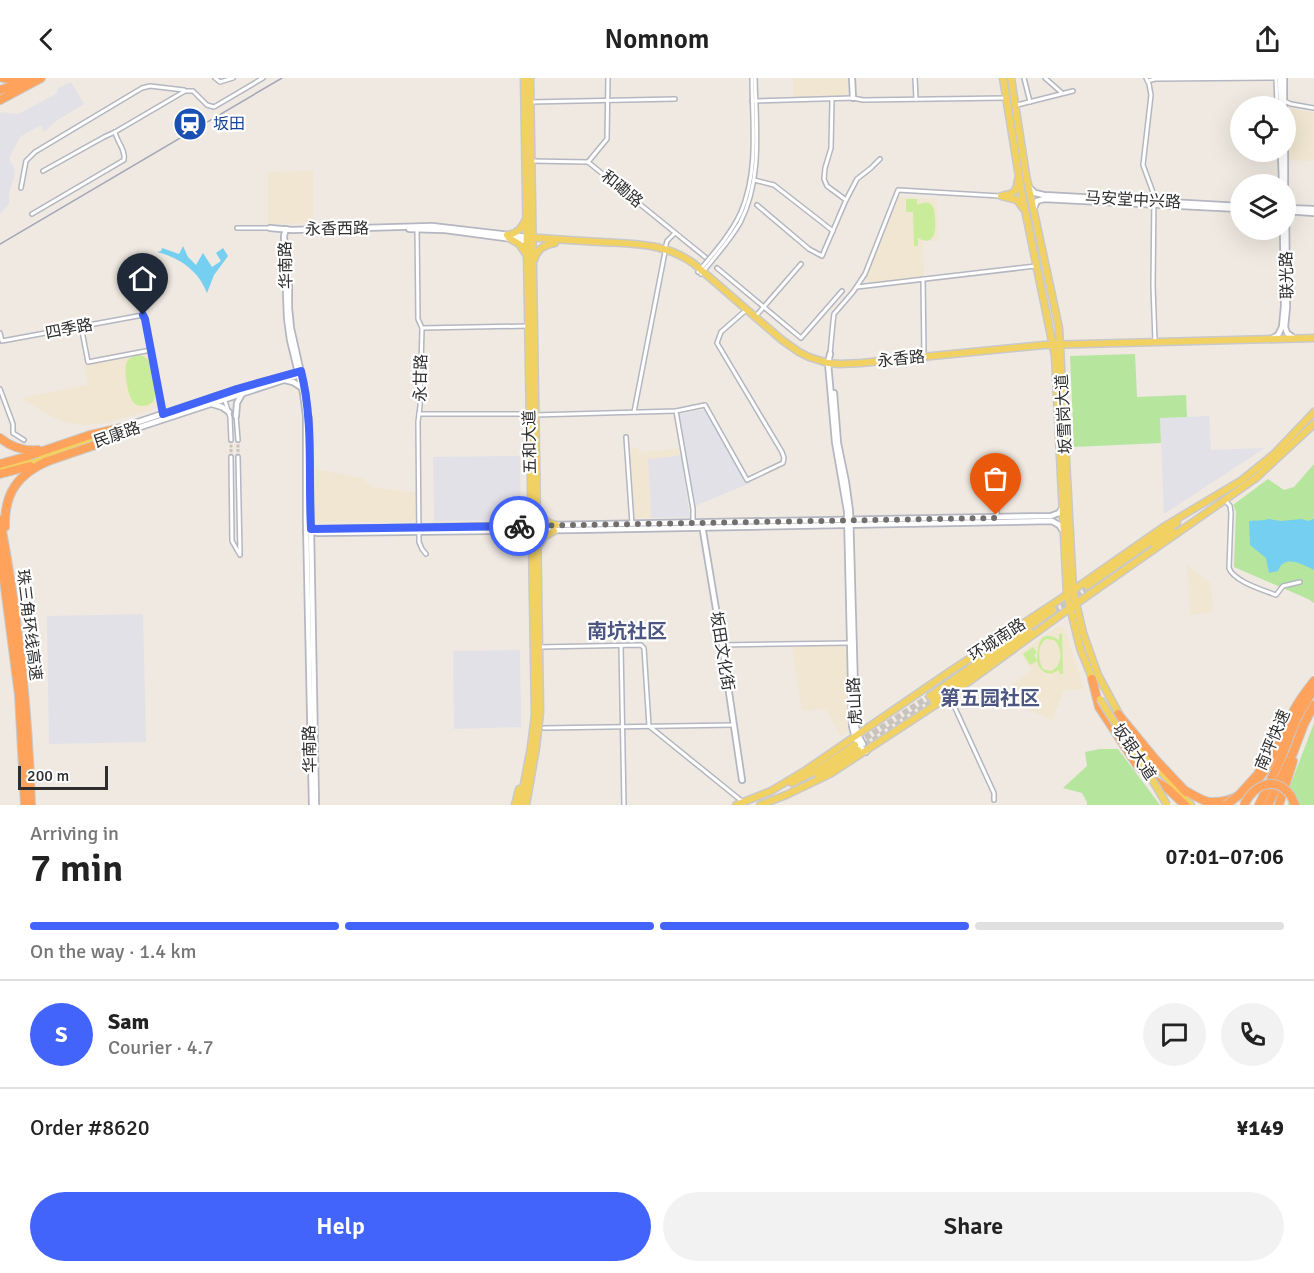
<!DOCTYPE html>
<html lang="en">
<head>
<meta charset="utf-8">
<style>
	body { margin:0; font-family:Signika,"Noto Sans SC",sans-serif; background:#f2f2f2; color:#222; height:100vh; display:flex; flex-direction:column; font-size:22px; white-space:nowrap }
	* { box-sizing:border-box; margin:0 }
	p { font-size:20px; color:#767676 }
	.icon { flex:none; width:33px; height:33px; fill:none; stroke:currentColor; stroke-width:2; stroke-linecap:round; stroke-linejoin:round }
	.map { position:relative; height:727px; overflow:hidden }
	.sheet { display:flex; flex-direction:column; background:#fff; flex:1 }
	.sheet>* { flex:none }
	.tools { position:absolute; left:1230px; top:18px; display:grid; gap:12px }
	.tools a { display:grid; place-items:center; width:66px; height:66px; border-radius:50%; background:#fff; box-shadow:0 6px 24px #0002; font-size:30px }
	.scale { position:absolute; left:18px; bottom:15px; width:90px; box-sizing:border-box; padding-left:6px; border:3px solid #2e2e2e; border-top:0; font-size:16px; line-height:21px; white-space:nowrap; color:#2e2e2e; -webkit-text-stroke:4px #fff; paint-order:stroke }
	.pin { position:absolute; display:grid; place-items:center; width:51px; height:51px; color:#fff; margin:-62px -26px; border-radius:50% 50% 50% 0; rotate:-45deg; box-shadow:0 0 6px #0007 }
	.pin .icon { rotate:45deg }
	.courier { position:absolute; display:grid; place-items:center; width:60px; height:60px; margin:-30px; border:4px solid #4264fb; border-radius:50%; background:#fff; color:#222; box-shadow:0 2px 8px #0007 }
	.headline em { font-style:normal; font-weight:600 }
	.headline div { display:flex; flex-direction:column-reverse }
	.headline { display:flex; align-items:center; justify-content:space-between; height:102px; padding:0 30px }
	h1 { font-size:39px; font-weight:600; line-height:45px }
	.bar { display:grid; grid-template-columns:repeat(4,1fr); gap:9px 6px; align-content:center; height:72px; padding:0 30px }
	.bar i { height:8px; border-radius:4px; background:#e0e0e0 }
	.bar .on { background:#4264fb }
	.bar p { grid-column:span 4 }
	.line { display:flex; align-items:center; gap:15px; padding:0 30px; border-top:2px solid #e0e0e0 }
	.line div { flex:1 }
	.round { display:grid; place-items:center; flex:none; width:63px; height:63px; border-radius:32px; background:#f2f2f2 }
	.button { display:flex; gap:12px; margin-top:auto; padding:12px 30px }
	.button a { flex:1; height:69px; border-radius:36px; background:#4264fb; color:#fff; font-size:24px; font-weight:600; line-height:69px; text-align:center }
	.button a+a { background:#f2f2f2; color:#222 }
	header { display:flex; justify-content:space-between; align-items:center; height:78px; padding:0 30px; background:#fff; font-size:27px; font-weight:600 }
	.map>svg:first-child { display:block }
</style>
</head>
<body>
<header><svg class="icon" aria-label="back" viewBox="0 0 24 24"><path d="M15 5l-7 7 7 7"/></svg>Nomnom<svg class="icon" aria-label="share" viewBox="0 0 24 24"><path d="M12 15V3M7 8l5-5 5 5M5 13v7h14v-7"/></svg></header>
<div class="map">
<svg width="1314" height="727" viewBox="0 0 1314 727">
	<rect width="100%" height="100%" fill="#efe9e1"/>
	<g fill="#e3e1e8">
		<polygon points="71,4 84,26 56,43 44,54 41,47 20,59 9,80 14,90 15,96 9,115 9,126 0,136 0,34 18,36 56,16 58,10"/>
		<polygon points="708,331 750,405 695,428 679,336"/>
		<polygon points="1209,338 1211,372 1265,370 1164,436 1160,340"/>
		<polygon points="681,377 690,439 651,440 648,381"/>
		<polygon points="520,378 521,442 434,443 433,379"/>
		<polygon points="143,536 146,664 49,666 47,538"/>
		<polygon points="520,572 521,649 454,651 453,573"/>
	</g>
	<g fill="#f0e6d1">
		<polygon points="793,0 848,0 848,15 844,19 793,20"/>
		<polygon points="1291,31 1314,34 1314,83 1288,82 1286,34"/>
		<polygon points="313,93 313,145 268,146 268,94"/>
		<polygon points="899,119 937,121 938,163 923,163 924,198 870,205 866,200"/>
		<polygon points="147,275 149,277 159,330 106,345 83,347 68,345 54,340 21,320 88,307 85,286"/>
		<polygon points="629,370 639,370 639,375 680,370 681,377 648,381 651,440 633,440"/>
		<polygon points="315,391 361,400 373,409 416,415 416,440 412,444 319,444 315,440"/>
		<polygon points="1187,487 1211,506 1213,534 1190,537"/>
		<polygon points="1059,548 1065,551 1084,611 1064,612 1052,642 1013,625 1013,606 1031,592 1020,575"/>
		<polygon points="841,567 847,573 849,652 841,658 826,631 802,633 792,568"/>
	</g>
	<g fill="#b6e59e">
		<polygon points="1135,276 1137,319 1186,317 1187,339 1160,340 1161,365 1074,369 1070,278"/>
		<polygon points="1314,386 1314,525 1308,521 1234,489 1236,433 1233,427 1268,401 1284,412 1294,409"/>
		<polygon points="1314,645 1314,727 1288,727 1287,716"/>
		<polygon points="1100,671 1118,671 1160,727 1087,727 1087,724 1082,715 1063,710 1087,688 1085,674"/>
	</g>
	<g fill="#c9ec9a" fill-rule="evenodd">
		<path d="M906 121H917V127C931 120 935 128 935 141 936 153 935 169 918 160V168H914L913 134H906Z"/>
		<path d="M139 277C143 278 144 278 147 281 152 286 157 315 154 322 150 329 139 330 133 324 128 319 123 290 127 284 129 279 134 278 139 277Z"/>
		<path d="M1059 556H1062L1063 596H1060L1059 592C1049 599 1040 595 1037 583L1030 587 1023 576 1033 569 1037 575 1034 577 1037 582C1038 568 1039 549 1059 562ZM1046 561 1054 562C1063 570 1063 588 1051 593L1043 591C1038 582 1037 567 1046 561Z"/>
	</g>
	<g fill="#75cff0">
		<path d="M183 168 188 179 196 187 203 175 212 189 221 183 216 175 223 170 228 178 214 197 207 215C198 192 180 180 157 174L161 173 162 170 179 176Z"/>
		<path d="M1269 441 1281 443 1302 441 1308 443 1314 441V492C1302 486 1284 476 1278 493L1269 495 1266 480 1250 467 1249 443C1256 442 1263 443 1269 441Z"/>
	</g>
	<g fill="none" stroke-linecap="round" stroke-linejoin="round">
		<g stroke="#c8c4bd" stroke-width="3" stroke-dasharray="3 1.5" stroke-linecap="butt">
			<polyline points="231,362 231,379"/>
			<polyline points="238,362 238,379"/>
		</g>
		<g stroke="#c8c4bd" stroke-width="6" stroke-dasharray="6 3" stroke-linecap="butt">
			<polyline points="1053,532 1087,508"/>
			<polyline points="1055,536 1089,512"/>
			<polyline points="858,665 930,618"/>
			<polyline points="858,672 933,623"/>
		</g>
		<defs>
			<g id="street">
				<polyline points="215,0 220,4 233,0"/>
				<polyline points="915,0 916,21"/>
				<polyline points="1024,0 1030,24"/>
				<polyline points="1045,0 1062,15"/>
				<polyline points="1146,0 1149,6 1151,17 1143,87 1154,117 1153,208 1155,263"/>
				<polyline points="1276,0 1277,28"/>
				<polyline points="1148,3 1155,1 1276,0"/>
				<polyline points="832,22 831,70 825,90 824,101 827,108 846,122"/>
				<polyline points="752,23 853,20 863,22 1005,20"/>
				<polyline points="1284,23 1291,26 1314,30"/>
				<polyline points="530,24 675,21"/>
				<polyline points="1017,27 1073,13"/>
				<polyline points="531,83 588,84 705,179"/>
				<polyline points="588,84 607,61 608,0"/>
				<polyline points="43,93 104,59 115,54 185,13 193,13 207,27 214,29 263,0"/>
				<polyline points="754,102 774,107 833,153"/>
				<polyline points="21,110 26,83 35,74 142,10 150,8 184,12"/>
				<polyline points="757,127 809,171 822,178 846,122 857,101 871,90 880,81"/>
				<path d="M32 136 124 82C126 72 117 64 115 54"/>
				<polyline points="417,149 418,241 422,250 420,328 418,344 419,464 422,471 426,476"/>
				<polyline points="237,150 270,150"/>
				<polyline points="665,171 667,163 675,155"/>
				<polyline points="717,190 801,260 842,213"/>
				<path d="M698 194C714 175 731 156 741 134 759 92 752 44 752 0"/>
				<path d="M701 196C714 180 729 164 740 145 763 101 756 48 755 0"/>
				<polyline points="923,201 924,277"/>
				<polyline points="857,209 1036,188"/>
				<polyline points="755,239 801,186"/>
				<polyline points="81,248 88,284 151,272"/>
				<polyline points="422,250 528,248"/>
				<polyline points="0,255 2,263 143,237 145,241 163,336"/>
				<polyline points="830,276 833,244 834,236 853,214 865,196 898,112 1000,118"/>
				<polyline points="0,311 13,346 13,355 24,362"/>
				<polyline points="223,316 230,339 231,362"/>
				<polyline points="676,333 693,431 693,444"/>
				<polyline points="634,334 665,174"/>
				<polyline points="419,336 528,336"/>
				<polyline points="236,337 238,362"/>
				<polyline points="535,337 676,333 705,327 747,402 783,385 784,380 782,374 717,265 721,254 746,232"/>
				<polyline points="626,359 632,446"/>
				<polyline points="231,379 232,463 240,477"/>
				<polyline points="238,379 240,475"/>
				<path d="M1225 422 1230 428 1231 435 1229 490C1233 503 1263 512 1276 517L1283 508 1300 504"/>
				<polyline points="995,439 997,436 997,421"/>
				<polyline points="722,567 849,565"/>
				<polyline points="621,568 624,727"/>
				<polyline points="539,569 641,567 644,570 649,648 743,724"/>
				<polyline points="950,619 994,715 994,722"/>
				<polyline points="544,650 734,647"/>
			</g>
			<g id="secondary">
				<polyline points="852,0 853,20"/>
				<polyline points="1280,0 1281,28"/>
				<polyline points="1284,0 1284,28"/>
				<polyline points="1281,74 1282,106"/>
				<polyline points="1285,74 1285,106"/>
				<polyline points="1030,110 1035,115 1044,117 1240,128"/>
				<polyline points="1286,127 1287,229 1285,249 1287,255 1294,260"/>
				<polyline points="1034,130 1037,123 1044,121 1240,131"/>
				<polyline points="1286,130 1314,131"/>
				<polyline points="1286,133 1314,135"/>
				<polyline points="270,150 292,152 432,148 527,159"/>
				<polyline points="286,151 284,158 287,240 290,262 303,315 306,338 306,442 312,727"/>
				<polyline points="409,151 445,152 527,163"/>
				<polyline points="289,204 289,230 291,250 306,317"/>
				<polyline points="1271,261 1278,257 1282,249 1284,228 1283,152"/>
				<path d="M830 276 828 285 835 364 847 433 852 648C854 658 857 668 866 674"/>
				<polyline points="285,302 293,304 301,309"/>
				<polyline points="834,315 838,365 846,404 850,433 856,649 858,657 863,666"/>
				<polyline points="212,326 222,329 229,334"/>
				<polyline points="236,338 237,325 242,316"/>
				<polyline points="309,340 316,727"/>
				<polyline points="120,350 237,311 298,294"/>
				<polyline points="122,355 299,297"/>
				<polyline points="702,447 722,567 742,702"/>
				<polyline points="319,451 1051,438 1059,435 1062,430"/>
				<polyline points="306,453 318,455 574,452 1052,443 1059,447 1063,453"/>
			</g>
			<g id="primary">
				<polyline points="1003,0 1022,117 1055,278 1067,517 1080,570 1094,605"/>
				<polyline points="1011,0 1026,97 1059,250 1073,512 1083,555 1098,597 1120,638"/>
				<path d="M1005 117C1014 116 1017 112 1018 102"/>
				<polyline points="1001,118 1017,122 1023,130"/>
				<path d="M507 157C517 156 522 150 526 141"/>
				<path d="M527 159C552 161 577 163 602 164 635 166 665 165 693 185L782 262 799 274 809 279 828 285 840 286 861 285 1044 267 1314 260"/>
				<polyline points="509,160 519,166 526,176"/>
				<path d="M534 182C537 171 544 167 555 165"/>
				<polyline points="42,378 94,359"/>
				<polyline points="27,387 48,379"/>
				<polyline points="0,390 29,382"/>
				<path d="M539 434C543 442 547 445 556 447"/>
				<polyline points="514,448 522,445 530,434"/>
				<polyline points="513,453 524,458 530,466"/>
				<polyline points="1154,466 1173,454"/>
				<polyline points="539,467 545,458 554,453"/>
				<polyline points="1087,508 1177,445"/>
				<polyline points="930,618 1053,532"/>
				<polyline points="933,623 1030,554"/>
				<polyline points="1129,655 1152,684 1191,727"/>
				<polyline points="818,698 858,672"/>
				<polyline points="792,705 819,691 855,667"/>
				<polyline points="515,727 519,711"/>
				<polyline points="520,727 531,669 535,637 524,0"/>
				<polyline points="526,727 536,670 540,634 530,0"/>
				<polyline points="736,727 771,713 806,692 949,594 1059,522 1165,448 1242,402 1274,376 1314,334"/>
				<polyline points="760,727 786,717 830,696 949,618 1070,530 1256,400 1314,346"/>
			</g>
			<g id="highway">
				<polyline points="3,0 10,1 25,0"/>
				<polyline points="0,12 12,8 29,0"/>
				<polyline points="0,22 41,0"/>
				<path d="M0 360C11 369 24 373 38 372"/>
				<polyline points="45,384 98,366 122,355"/>
				<polyline points="0,386 25,379 90,357 120,350"/>
				<polyline points="0,396 30,388"/>
				<path d="M0 442C18 536 28 631 31 727"/>
				<path d="M5 449C4 415 18 396 48 383"/>
				<polyline points="0,471 19,617 25,727"/>
				<polyline points="1092,601 1099,629 1137,687 1155,703 1168,711 1185,727"/>
				<polyline points="1118,636 1155,681 1186,714"/>
				<path d="M1184 712C1192 716 1200 722 1209 724 1261 727 1277 668 1293 634 1299 622 1306 613 1314 603"/>
				<polyline points="1239,717 1258,696 1276,663"/>
				<polyline points="1291,718 1295,727"/>
				<polyline points="1259,727 1281,680 1297,640 1314,610"/>
				<polyline points="1268,727 1293,675 1304,646 1314,627"/>
				<polyline points="1279,727 1293,683"/>
			</g>
		</defs>
		<use href="#street" stroke="#b4b7c1" stroke-width="6"/>
		<use href="#secondary" stroke="#b4b7c1" stroke-width="8"/>
		<use href="#primary" stroke="#c9c9c9" stroke-width="9"/>
		<use href="#highway" stroke="#c9c9c9" stroke-width="10"/>
		<use href="#street" stroke="#fff" stroke-width="3"/>
		<use href="#secondary" stroke="#fff" stroke-width="4.5"/>
		<use href="#primary" stroke="#f2d163" stroke-width="6"/>
		<use href="#highway" stroke="#ffa35c" stroke-width="8"/>
		<polyline stroke="#a3a6b8" stroke-width="1.5" points="0,166 282,0"/>
		<defs>
			<path id="primary-bridge" d="M1100 621C1121 657 1147 690 1167 727"/>
			<g id="highway-bridge">
				<polyline points="1226,727 1239,717"/>
				<path d="M1244 727C1254 707 1275 696 1291 718"/>
			</g>
		</defs>
		<use href="#primary-bridge" stroke="#c9c9c9" stroke-width="9" stroke-linecap="butt"/>
		<use href="#highway-bridge" stroke="#c9c9c9" stroke-width="10" stroke-linecap="butt"/>
		<use href="#primary-bridge" stroke="#f2d163" stroke-width="6"/>
		<use href="#highway-bridge" stroke="#ffa35c" stroke-width="8"/>
	</g>
	<g fill="none" stroke-linecap="round" stroke-linejoin="round">
		<polyline stroke="#726f6d" stroke-width="6" stroke-dasharray="0 10.8" points="519,448 994,440 996,437"/>
		<path stroke="#4264fb" stroke-width="8" d="M143 237 145 241 163 336 237 311 301 293C314 345 308 398 311 451L519 448"/>
	</g>
	<defs>
		<symbol id="station-disc" viewBox="-11 -11 22 22"><circle r="9.5" fill="#1a4fb4" stroke="#fff"/><path d="M-3-6H3Q5-6 5-4V2Q5 4 3 4L4.5 6H3L1.5 4h-3L-3 6H-4.5L-3 4Q-5 4-5 2V-4Q-5-6-3-6ZM-3.5-4v3h7v-3ZM-3.5 1v1.5H-2V1ZM2 1v1.5H3.5V1Z" fill="#fff"/></symbol>
	</defs>
	<g fill-rule="evenodd">
		<use href="#station-disc" x="171" y="27" width="38" height="38"/>
	</g>
	<g text-anchor="middle" dominant-baseline="central" stroke-width="4.5" stroke-linejoin="round" paint-order="stroke">
		<g font-size="16" fill="#164399" stroke="#fff" text-anchor="start">
			<text x="213" y="46">坂田</text>
		</g>
		<g font-size="16" fill="#2e2e2e" stroke="#fff">
			<text transform="translate(622 111) rotate(39)">和磡路</text>
			<text transform="translate(1133 122) rotate(3)">马安堂中兴路</text>
			<text transform="translate(337 151) rotate(-1)">永香西路</text>
			<text transform="translate(286 187) rotate(-91)">华南路</text>
			<text transform="translate(1287 197) rotate(-91)">联光路</text>
			<text transform="translate(69 251) rotate(-11)">四季路</text>
			<text transform="translate(901 281) rotate(-6)">永香路</text>
			<text transform="translate(421 300) rotate(-89)">永甘路</text>
			<text transform="translate(1064 336) rotate(-93)">坂雪岗大道</text>
			<text transform="translate(117 357) rotate(-19)">民康路</text>
			<text transform="translate(530 364) rotate(-91)">五和大道</text>
			<text transform="translate(29 547) rotate(83)">珠三角环线高速</text>
			<text transform="translate(997 562) rotate(-33)">环城南路</text>
			<text transform="translate(722 573) rotate(81)">坂田文化街</text>
			<text transform="translate(855 623) rotate(-93)">虎山路</text>
			<text transform="translate(1273 662) rotate(-67)">南坪快速</text>
			<text transform="translate(310 671) rotate(-91)">华南路</text>
			<text transform="translate(1134 674) rotate(56)">坂银大道</text>
		</g>
		<g font-size="20" font-weight="bold" fill="#4d5680" stroke="#fff">
			<text x="627" y="553">南坑社区</text>
			<text x="990" y="620">第五园社区</text>
		</g>
	</g>
</svg>
<div class="tools">
<a><svg class="icon" aria-label="locate" viewBox="0 0 24 24"><circle cx="12" cy="12" r="6"/><path d="M12 2v4M12 18v4M2 12h4M18 12h4"/></svg></a>
<a><svg class="icon" aria-label="layers" viewBox="0 0 24 24"><path d="M12 4l9 5-9 5-9-5zM3 14l9 5 9-5"/></svg></a>
</div>
<div class="scale">200 m</div>
<div class="pin" style="left:996px;top:437px;background:#ea580c"><svg class="icon" aria-label="bag" viewBox="0 0 24 24"><path d="M5 8h14l-1 12H6zM9 8a3 3 0 0 1 6 0"/></svg></div>
<div class="pin" style="left:143px;top:237px;background:#1f2937"><svg class="icon" aria-label="home" viewBox="0 0 24 24"><path d="M3 11l9-7 9 7M6 9v11h12V9"/></svg></div>
<div class="courier" style="left:519px;top:448px"><svg class="icon" aria-label="bike" viewBox="0 0 24 24"><circle cx="6" cy="16" r="4"/><circle cx="18" cy="16" r="4"/><path d="M6 16l4-8h5l3 8M10 8l3 8H6M13 5h3"/></svg></div>
</div>
<section class="sheet">
<div class="headline"><div><h1>7 min</h1><p>Arriving in</p></div><em>07:01–07:06</em></div>
<div class="bar"><i class="on"></i><i class="on"></i><i class="on"></i><i></i><p>On the way · 1.4 km</p></div>
<div class="line" style="height:108px"><b class="round" style="background:#4264fb;color:#fff">S</b><div><b>Sam</b><p>Courier · 4.7</p></div><a class="round"><svg class="icon" aria-label="chat" viewBox="0 0 24 24"><path d="M4 5h16v11H9l-5 4z"/></svg></a><a class="round"><svg class="icon" aria-label="phone" viewBox="0 0 24 24"><path d="M5 4h4l2 5-3 2q2 4 5 5l2-3 5 2v4C11 20 4 13 5 4z"/></svg></a></div>
<div class="line" style="height:78px"><div>Order #8620</div><b>¥149</b></div>
<div class="button"><a>Help</a><a>Share</a></div>
</section>
</body>
</html>
